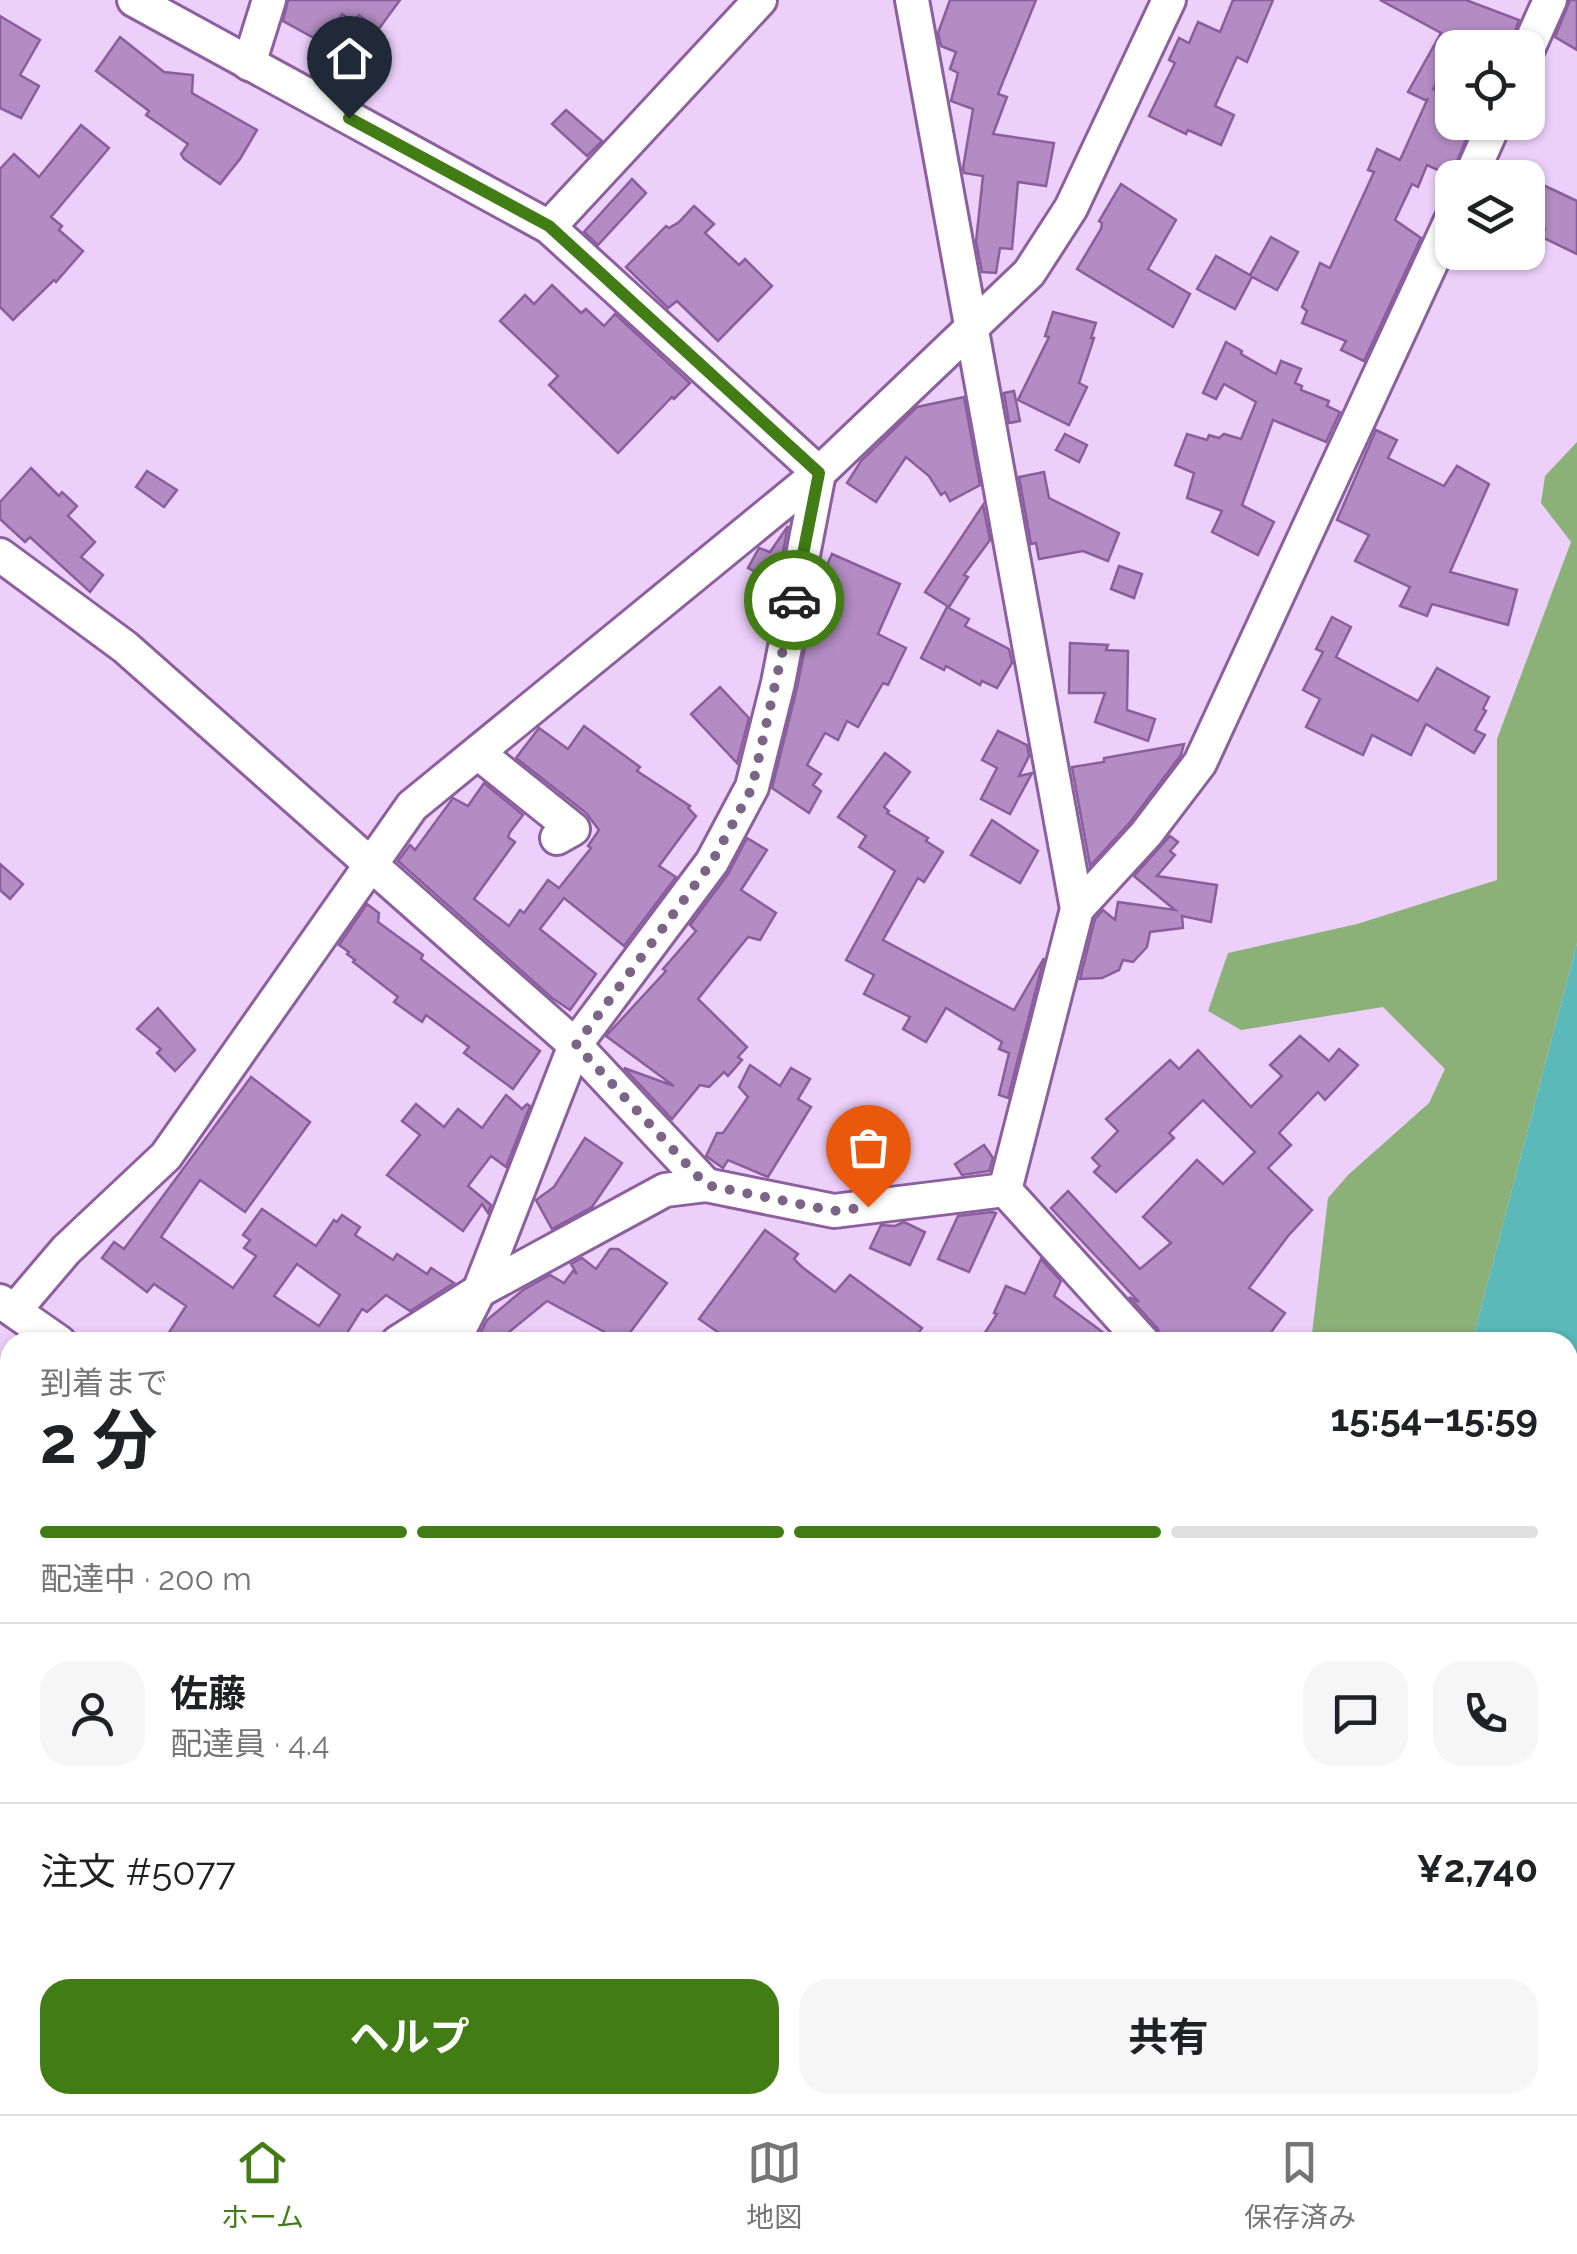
<!DOCTYPE html>
<html lang="ja">
<head>
<meta charset="utf-8">
<style>
	body { margin:0; font-family:Raleway,"Noto Sans JP",sans-serif; background:#f6f6f6; color:#202124; height:100vh; display:flex; flex-direction:column; font-size:38px; white-space:nowrap }
	* { box-sizing:border-box; margin:0 }
	p { font-size:32px; color:#757577 }
	.icon { flex:none; width:55px; height:55px; fill:none; stroke:currentColor; stroke-width:2; stroke-linecap:round; stroke-linejoin:round }
	.map { position:relative; flex:1; overflow:hidden }
	.details { position:absolute; left:0px; top:1332px; width:1578px; height:782px; display:flex; flex-direction:column; background:#fff; border-radius:30px 30px 0 0; box-shadow:0 2px 8px #0004 }
	.details>* { flex:none }
	.tools { position:absolute; left:1435px; top:30px; display:grid; gap:20px }
	.tools a { display:grid; place-items:center; width:110px; height:110px; border-radius:20px; background:#fff; box-shadow:0 2px 8px #0004; font-size:50px }
	.pin { position:absolute; display:grid; place-items:center; width:85px; height:85px; color:#fff; margin:-102px -42px; border-radius:50% 50% 50% 0; rotate:-45deg; box-shadow:0 0 10px #0007 }
	.pin .icon { rotate:45deg }
	.courier { position:absolute; display:grid; place-items:center; width:100px; height:100px; margin:-50px; border:8px solid #417c15; border-radius:50%; background:#fff; color:#222; box-shadow:0 2px 12px #0007 }
	.head em { font-style:normal; font-weight:700 }
	.head div { display:flex; flex-direction:column-reverse }
	.head { display:flex; align-items:center; justify-content:space-between; height:170px; padding:0 40px }
	h1 { font-size:65px; font-weight:700; line-height:75px }
	.bar { display:grid; grid-template-columns:repeat(4,1fr); gap:15px 10px; align-content:center; height:120px; padding:0 40px }
	.bar i { height:12px; border-radius:8px; background:#e0e0e0 }
	.bar .active { background:#417c15 }
	.bar p { grid-column:span 4 }
	.line { display:flex; align-items:center; gap:25px; padding:0 40px; border-top:2px solid #e0e0e0 }
	.line div { flex:1 }
	.round { display:grid; place-items:center; flex:none; width:105px; height:105px; border-radius:30px; background:#f6f6f6 }
	.button { display:flex; gap:20px; margin-top:auto; padding:20px 40px }
	.button a { flex:1; height:115px; border-radius:30px; background:#417c15; color:#fff; font-size:40px; font-weight:700; line-height:115px; text-align:center }
	.button a+a { background:#f6f6f6; color:#202124 }
	.dock { display:flex; justify-content:space-around; align-items:center; height:140px; border-top:2px solid #e0e0e0; background:#fff; font-size:28px; color:#757577 }
	.dock a { display:grid; justify-items:center; gap:5px }
	.dock .active { color:#417c15 }
	.map>svg:first-child { display:block }
</style>
</head>
<body>
<div class="map">
<svg width="1577" height="2114" viewBox="0 0 1577 2114">
	<rect width="100%" height="100%" fill="#edd0fa"/>
	<g fill="#8cb178">
		<polygon points="1577,442 1577,943 1472,1342 1311,1342 1328,1198 1348,1175 1429,1103 1445,1069 1383,1007 1241,1030 1208,1011 1228,953 1357,924 1497,880 1497,739 1571,542 1541,503 1545,476"/>
		<polygon points="1577,1823 1577,2114 1536,2114 1538,2105 1568,2105 1568,1891"/>
		<polygon points="1292,2105 1370,2105 1369,2114 1292,2114"/>
	</g>
	<g fill="#5bb9b9">
		<polygon points="1577,943 1577,1823 1568,1891 1568,1342 1472,1342"/>
		<polygon points="1370,2105 1538,2105 1536,2114 1369,2114"/>
	</g>
	<g fill="#b28cc3" stroke="#8a5d9d" stroke-width="2.5" fill-rule="evenodd">
		<polygon points="288,0 400,0 378,30 359,15 354,22 342,14 325,44 283,21"/>
		<polygon points="950,0 1036,0 998,94 1007,97 993,134 1054,143 1046,186 1018,182 1012,249 1000,248 996,273 982,272 976,242 983,176 964,173 963,168 973,109 951,101 958,73 950,69 956,52 941,46 938,33"/>
		<polygon points="1233,0 1273,0 1247,62 1237,57 1215,106 1234,115 1221,145 1188,130 1186,134 1149,116 1175,63 1169,60 1179,38 1189,43 1198,22 1220,32"/>
		<polygon points="1380,0 1466,0 1519,20 1509,48 1452,48 1452,55 1433,89 1452,98 1452,122 1473,122 1451,176 1427,165 1418,187 1412,184 1395,220 1421,238 1364,361 1341,350 1346,341 1302,323 1307,311 1302,307 1320,263 1330,268 1374,172 1368,170 1377,149 1400,160 1428,98 1427,101 1408,92 1441,33"/>
		<polygon points="1570,0 1577,0 1577,50 1555,37"/>
		<polygon points="0,16 40,40 20,75 39,86 21,118 0,108"/>
		<polygon points="120,37 164,72 193,75 192,93 257,130 240,159 220,184 184,159 181,154 188,144 146,115 149,111 96,71"/>
		<polygon points="566,110 602,141 587,156 552,124"/>
		<polygon points="81,125 109,148 51,217 62,226 59,230 83,251 56,282 54,280 13,320 0,307 0,169 14,154 39,177"/>
		<polygon points="1498,164 1527,178 1492,178"/>
		<polygon points="1528,178 1577,201 1577,254 1542,237 1545,229 1528,221"/>
		<polygon points="632,179 646,193 598,245 584,232"/>
		<polygon points="1121,184 1176,220 1148,269 1190,294 1173,327 1077,269 1101,229 1102,223 1099,221"/>
		<polygon points="694,206 714,224 705,233 739,265 745,259 772,286 718,341 677,301 668,308 626,267 666,226 669,228 679,222"/>
		<polygon points="1271,237 1298,252 1277,290 1252,277 1235,309 1197,289 1216,256 1250,275"/>
		<polygon points="552,285 581,313 586,309 604,326 615,314 690,383 674,399 672,397 618,453 549,385 558,376 500,321 525,295 534,304"/>
		<polygon points="1053,312 1096,323 1091,338 1094,338 1079,383 1087,387 1069,425 1018,400 1049,337 1045,336"/>
		<polygon points="1226,342 1242,351 1241,354 1276,374 1281,361 1301,369 1295,383 1302,386 1301,390 1329,401 1327,406 1340,412 1326,442 1273,420 1242,505 1274,522 1258,555 1212,532 1222,511 1187,498 1194,473 1175,465 1187,434 1207,440 1209,435 1219,438 1224,434 1241,439 1256,402 1224,384 1216,399 1203,393"/>
		<polygon points="1014,391 1020,421 1009,423 1004,393"/>
		<polygon points="964,397 980,485 950,501 945,492 941,495 929,476 906,457 876,502 847,483 861,461 917,407"/>
		<polygon points="1376,430 1397,440 1388,458 1444,486 1457,466 1489,484 1450,572 1517,590 1508,625 1432,604 1427,616 1400,606 1410,587 1355,561 1369,535 1337,520"/>
		<polygon points="1065,434 1087,445 1079,462 1056,450"/>
		<polygon points="31,468 59,496 62,492 77,506 68,516 95,542 81,557 103,575 90,592 30,537 25,542 0,519 0,502"/>
		<polygon points="147,471 177,490 164,507 136,487"/>
		<polygon points="1044,472 1049,498 1119,533 1108,561 1083,551 1039,559 1036,543 1031,544 1019,477"/>
		<polygon points="983,505 990,540 964,575 968,577 949,607 925,592"/>
		<polygon points="788,526 777,583 748,568 759,548 770,552"/>
		<polygon points="832,554 900,584 878,634 906,648 888,685 883,683 858,727 847,721 838,740 825,733 807,765 821,774 813,785 821,791 809,813 772,788 797,688 817,587"/>
		<polygon points="1119,566 1142,574 1134,598 1111,589"/>
		<polygon points="947,607 969,619 965,626 1009,649 1012,663 997,688 982,681 980,685 946,666 944,670 921,658"/>
		<polygon points="1332,617 1351,627 1336,657 1418,701 1437,668 1489,697 1483,709 1486,711 1475,730 1485,735 1474,753 1426,724 1411,755 1372,735 1363,755 1306,727 1320,699 1303,690 1323,652 1316,649"/>
		<polygon points="1070,643 1108,645 1106,650 1128,651 1127,710 1155,719 1148,741 1095,722 1105,693 1069,693"/>
		<polygon points="720,687 749,718 737,763 691,714"/>
		<polygon points="584,726 640,767 637,771 690,806 688,808 696,816 659,866 676,877 624,946 564,898 540,929 596,974 570,1010 552,998 398,861 410,845 415,850 453,798 468,806 484,783 523,815 510,832 508,837 515,842 474,899 509,926 520,910 524,913 548,880 559,888 591,848 588,846 599,830 586,813 516,758 539,728 568,749"/>
		<polygon points="998,731 1027,745 1029,756 1019,776 1032,773 1010,814 981,799 997,768 982,760"/>
		<polygon points="1184,744 1181,755 1131,821 1090,866 1072,767 1104,762 1104,758"/>
		<polygon points="885,753 910,772 884,807 889,811 887,813 928,838 926,841 943,852 924,882 918,878 883,940 1014,1010 1044,958 1008,1098 999,1095 1009,1053 999,1049 1002,1042 946,1008 926,1042 903,1029 910,1017 864,994 874,975 846,960 895,871 859,847 866,836 838,817"/>
		<polygon points="992,820 1038,851 1020,883 971,855"/>
		<polygon points="1170,836 1178,842 1170,851 1175,855 1157,876 1217,885 1211,922 1182,916 1183,928 1150,932 1147,947 1133,962 1123,960 1119,970 1102,978 1080,979 1095,919 1103,910 1115,920 1118,902 1175,910 1134,876"/>
		<polygon points="747,838 767,850 741,890 776,913 760,940 748,937 698,999 747,1047 738,1057 742,1060 728,1076 724,1072 709,1087 700,1085 672,1119 624,1068 674,1086 606,1036 666,971 663,969 696,931 690,925 728,874"/>
		<polygon points="0,864 23,884 10,899 0,890"/>
		<polygon points="367,904 379,913 378,922 423,955 421,959 540,1051 513,1089 464,1053 469,1047 426,1015 422,1022 394,1002 398,997 353,962 355,960 347,954 349,952 339,945"/>
		<polygon points="158,1008 195,1050 175,1071 157,1053 161,1049 137,1029"/>
		<polygon points="1300,1036 1329,1061 1339,1049 1358,1065 1325,1100 1318,1092 1279,1133 1291,1145 1268,1168 1312,1210 1288,1236 1249,1288 1285,1313 1264,1342 1162,1342 1158,1329 1129,1297 1139,1302 1051,1208 1068,1191 1140,1269 1171,1243 1143,1217 1197,1160 1223,1184 1255,1152 1203,1100 1169,1133 1174,1138 1116,1192 1094,1172 1100,1166 1092,1158 1118,1131 1106,1119 1170,1060 1179,1069 1198,1050 1251,1107 1282,1076 1270,1065"/>
		<polygon points="750,1065 780,1086 791,1068 810,1079 798,1099 811,1107 768,1177 728,1160 723,1168 706,1156 717,1133 723,1133 748,1097 739,1087"/>
		<path d="M251 1077 310 1122 245 1212 200 1180 161 1237 233 1288 256 1256 244 1248 250 1240 243 1235 262 1209 316 1246 334 1220 337 1222 342 1215 360 1227 355 1235 393 1260 397 1254 427 1274 431 1268 454 1283 410 1311 386 1295 367 1312 362 1309 342 1341 344 1342H163L186 1306 154 1284 147 1292 102 1258 114 1242 124 1249ZM297 1264 340 1295 319 1326 274 1296Z"/>
		<polygon points="506,1095 522,1109 527,1104 530,1106 506,1167 491,1156 468,1186 491,1205 488,1213 482,1204 463,1231 387,1175 420,1135 402,1121 416,1104 444,1127 458,1109 482,1128"/>
		<polygon points="878,1126 899,1141 867,1181 849,1168"/>
		<polygon points="585,1138 622,1163 592,1207 552,1229 536,1200 554,1187"/>
		<polygon points="984,1145 993,1158 989,1171 962,1175 955,1164"/>
		<polygon points="992,1212 996,1213 969,1272 938,1259 958,1216"/>
		<polygon points="904,1222 925,1232 910,1265 870,1248 881,1225 895,1226"/>
		<polygon points="765,1230 798,1254 794,1259 802,1267 835,1292 850,1275 922,1328 912,1342 732,1342 699,1319"/>
		<polygon points="610,1249 618,1249 667,1283 623,1342 547,1301 497,1342 487,1342 479,1336 487,1320 523,1290 550,1275 564,1283 573,1271 577,1274 571,1264 582,1258 596,1269"/>
		<polygon points="1041,1259 1061,1281 1054,1296 1116,1342 979,1342 997,1314 994,1313 1006,1286 1025,1294"/>
	</g>
	<g fill="none" stroke-linecap="round" stroke-linejoin="round">
		<defs>
			<g id="minor">
				<polyline points="134,0 549,227 819,473"/>
				<polyline points="912,0 1077,909 1005,1190"/>
				<polyline points="1528,49 1550,0"/>
				<polyline points="249,64 269,0"/>
				<polyline points="1470,178 1495,122"/>
				<polyline points="549,227 760,0"/>
				<polyline points="0,555 125,647 575,1045 706,1185"/>
				<polyline points="478,753 573,829 557,838"/>
				<polyline points="1077,909 1146,834 1200,763 1452,218"/>
				<polyline points="1005,1190 1143,1342"/>
				<polyline points="0,1301 59,1342"/>
				<polyline points="15,1310 66,1250 166,1156 412,806 819,473 1029,273 1071,208 1169,0"/>
				<polyline points="398,1342 479,1291 665,1190 706,1185 834,1211 1005,1190"/>
				<polyline points="453,1342 479,1291 575,1045 712,862 752,787 778,683 819,473"/>
				<polyline points="1568,1649 1577,1650"/>
				<polyline points="0,2013 10,2003"/>
				<polyline points="0,2080 10,2088"/>
				<polyline points="31,2105 43,2114"/>
				<polyline points="856,2105 869,2114"/>
			</g>
		</defs>
		<use href="#minor" stroke="#8c5f9f" stroke-width="38"/>
		<use href="#minor" stroke="#fff" stroke-width="32"/>
	</g>
	<g fill="none" stroke-linecap="round" stroke-linejoin="round">
		<polyline stroke="#7b6485" stroke-width="10" stroke-dasharray="0 18" points="794,600 752,788 712,862 576,1045 706,1185 834,1211 868,1207"/>
		<polyline stroke="#417c15" stroke-width="12" points="349,118 549,226 819,473 794,600"/>
	</g>
</svg>
<div class="tools">
<a><svg class="icon" aria-label="locate" viewBox="0 0 24 24"><circle cx="12" cy="12" r="6"/><path d="M12 2v4M12 18v4M2 12h4M18 12h4"/></svg></a>
<a><svg class="icon" aria-label="layers" viewBox="0 0 24 24"><path d="M12 4l9 5-9 5-9-5zM3 14l9 5 9-5"/></svg></a>
</div>
<div class="pin" style="left:868px;top:1207px;background:#ea580c"><svg class="icon" aria-label="bag" viewBox="0 0 24 24"><path d="M5 8h14l-1 12H6zM9 8a3 3 0 0 1 6 0"/></svg></div>
<div class="pin" style="left:349px;top:118px;background:#1f2937"><svg class="icon" aria-label="home" viewBox="0 0 24 24"><path d="M3 11l9-7 9 7M6 9v11h12V9"/></svg></div>
<div class="courier" style="left:794px;top:600px"><svg class="icon" aria-label="car" viewBox="0 0 24 24"><path d="M5 17H2v-5l4-1 3-4h7l3 4 3 1v5h-3M9 17h6M6 11h13"/><circle cx="7" cy="17" r="2"/><circle cx="17" cy="17" r="2"/></svg></div>
<section class="details">
<div class="head"><div><h1>2 分</h1><p>到着まで</p></div><em>15:54–15:59</em></div>
<div class="bar"><i class="active"></i><i class="active"></i><i class="active"></i><i></i><p>配達中 · 200 m</p></div>
<div class="line" style="height:180px"><a class="round"><svg class="icon" aria-label="person" viewBox="0 0 24 24"><circle cx="12" cy="8" r="4"/><path d="M4 21q1-7 8-7t8 7"/></svg></a><div><b>佐藤</b><p>配達員 · 4.4</p></div><a class="round"><svg class="icon" aria-label="chat" viewBox="0 0 24 24"><path d="M4 5h16v11H9l-5 4z"/></svg></a><a class="round"><svg class="icon" aria-label="phone" viewBox="0 0 24 24"><path d="M5 4h4l2 5-3 2q2 4 5 5l2-3 5 2v4C11 20 4 13 5 4z"/></svg></a></div>
<div class="line" style="height:130px"><div>注文 #5077</div><b>¥2,740</b></div>
<div class="button"><a>ヘルプ</a><a>共有</a></div>
</section>
</div>
<nav class="dock">
<a class="active"><svg class="icon" aria-label="home" viewBox="0 0 24 24"><path d="M3 11l9-7 9 7M6 9v11h12V9"/></svg>ホーム</a>
<a><svg class="icon" aria-label="map" viewBox="0 0 24 24"><path d="M3 6l6-2 6 2 6-2v14l-6 2-6-2-6 2zM9 4v14M15 6v14"/></svg>地図</a>
<a><svg class="icon" aria-label="saved" viewBox="0 0 24 24"><path d="M7 4h10v16l-5-4-5 4z"/></svg>保存済み</a>
</nav>
</body>
</html>
